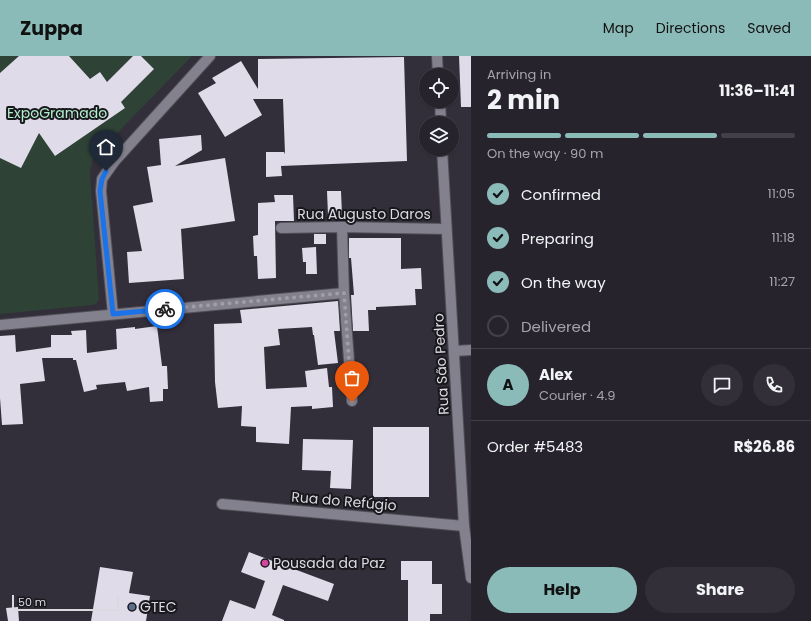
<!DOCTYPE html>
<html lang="en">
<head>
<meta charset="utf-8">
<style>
	body { margin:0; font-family:Poppins,sans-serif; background:#322f38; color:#f1f3f6; height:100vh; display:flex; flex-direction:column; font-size:15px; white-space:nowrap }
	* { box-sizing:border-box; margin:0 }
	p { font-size:13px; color:#a4a4a9 }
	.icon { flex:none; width:22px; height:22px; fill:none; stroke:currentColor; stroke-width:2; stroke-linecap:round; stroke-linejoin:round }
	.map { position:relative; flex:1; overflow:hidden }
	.details { display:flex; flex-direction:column; background:#26232c; width:340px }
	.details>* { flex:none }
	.controls { position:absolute; left:419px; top:12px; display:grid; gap:8px }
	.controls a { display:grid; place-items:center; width:40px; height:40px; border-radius:50%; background:#26232c; box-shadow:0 1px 3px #0004,0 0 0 1px #424048; font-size:20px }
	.scale { position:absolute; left:12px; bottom:10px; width:107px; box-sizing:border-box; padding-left:4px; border:2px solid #dcdae1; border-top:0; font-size:11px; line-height:14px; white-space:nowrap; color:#dcdae1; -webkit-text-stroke:3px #19181d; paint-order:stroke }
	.pin { position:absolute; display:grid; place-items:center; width:34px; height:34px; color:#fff; margin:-41px -17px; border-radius:50% 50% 50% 0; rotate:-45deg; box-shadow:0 0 4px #0007 }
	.pin .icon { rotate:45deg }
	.courier { position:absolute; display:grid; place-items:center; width:40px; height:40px; margin:-20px; border:3px solid #1a73e8; border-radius:50%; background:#fff; color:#222; box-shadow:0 1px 5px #0007 }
	.summary em { font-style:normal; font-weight:700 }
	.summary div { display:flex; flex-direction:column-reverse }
	.summary { display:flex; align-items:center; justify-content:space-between; height:68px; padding:0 16px }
	h1 { font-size:26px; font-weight:700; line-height:30px }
	.bar { display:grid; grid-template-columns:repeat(4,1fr); gap:6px 4px; align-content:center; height:48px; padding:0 16px }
	.bar i { height:5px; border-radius:3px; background:#424048 }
	.bar .on { background:#8bbbb9 }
	.bar p { grid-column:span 4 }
	.line { display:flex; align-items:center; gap:10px; padding:0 16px; border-top:1px solid #424048 }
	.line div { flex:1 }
	.round { display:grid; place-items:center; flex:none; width:42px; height:42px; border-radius:21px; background:#322f38 }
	ol { padding:0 16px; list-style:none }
	li { display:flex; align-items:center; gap:12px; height:44px }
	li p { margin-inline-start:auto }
	li .icon { padding:4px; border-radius:50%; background:#8bbbb9; color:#111; stroke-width:4 }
	li:last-child { color:#a4a4a9 }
	li i { width:22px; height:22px; border:2px solid #424048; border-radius:50% }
	.action { display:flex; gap:8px; margin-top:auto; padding:8px 16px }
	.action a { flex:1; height:46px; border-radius:24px; background:#8bbbb9; color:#111; font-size:16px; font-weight:700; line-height:46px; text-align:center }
	.action a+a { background:#322f38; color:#f1f3f6 }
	header { display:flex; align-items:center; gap:24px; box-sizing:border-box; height:56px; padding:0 20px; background:#8bbbb9; color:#111 }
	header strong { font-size:19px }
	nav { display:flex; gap:22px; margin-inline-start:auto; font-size:14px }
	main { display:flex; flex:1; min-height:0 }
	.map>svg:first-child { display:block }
</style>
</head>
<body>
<header>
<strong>Zuppa</strong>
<nav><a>Map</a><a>Directions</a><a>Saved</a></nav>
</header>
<main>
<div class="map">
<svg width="471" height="565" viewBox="0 0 471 565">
	<rect width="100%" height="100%" fill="#322f3a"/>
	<polygon fill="#2e4236" points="0,0 192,0 93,102 90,116 99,243 96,248 92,249 0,258"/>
	<g fill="#dfdbe9">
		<polygon points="19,0 69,0 90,23 100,16 107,26 133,0 141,0 154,13 121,46 125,52 55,100 39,77 21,112 0,102 0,17"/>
		<polygon points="459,0 471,0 471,51 461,51"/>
		<polygon points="404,1 407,105 281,110 282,120 266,121 266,96 284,96 285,98 283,43 253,43 262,59 225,81 198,37 216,27 212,22 241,5 258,33 258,3"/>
		<polygon points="201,79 202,94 175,110 225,102 235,165 181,173 184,223 129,227 127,196 142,195 133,150 153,146 147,111 161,109 159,83"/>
		<polygon points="327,135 341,135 342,159 328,159"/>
		<polygon points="274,139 293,139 294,165 275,165 276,222 258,223 257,200 254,200 253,180 258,179 258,147 275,146"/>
		<rect x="314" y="178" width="12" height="10"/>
		<polygon points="349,182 401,182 401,213 421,212 422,233 415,233 416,249 376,251 376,254 368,254 369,275 353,275 351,239 354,239 351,202 349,202"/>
		<polygon points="316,191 317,218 306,218 306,206 303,206 302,192"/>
		<polygon points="338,245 340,275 334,275 338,307 318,309 314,279 313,279 312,271 278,273 280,289 264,291 266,333 307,331 305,315 327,312 329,331 332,331 333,351 312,353 312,350 291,351 289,388 256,386 256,371 241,370 242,350 218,352 215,326 214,268 242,267 240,254"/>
		<polygon points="157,270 162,310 167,310 168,333 163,333 163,345 150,346 149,331 127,335 125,326 96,329 97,333 84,336 76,304 73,304 73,302 42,302 45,325 20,328 23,368 2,369 0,342 0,280 15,279 16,296 51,291 51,279 72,279 71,275 86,274 87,297 117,293 116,273 135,271 135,273"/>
		<rect x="373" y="371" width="56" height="70"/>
		<polygon points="303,383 353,384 351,433 330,432 331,415 302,414"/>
		<polygon points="249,496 334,528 328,545 283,529 272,559 284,564 284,565 222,565 230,544 255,553 265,525 241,516"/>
		<polygon points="401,505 432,505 432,528 442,528 442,558 430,558 430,565 408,565 408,524 401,524"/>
		<polygon points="100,511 133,516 129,537 150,540 146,565 91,565"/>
		<polygon points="18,551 19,565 8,565 6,552"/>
	</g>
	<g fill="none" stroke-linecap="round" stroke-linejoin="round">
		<defs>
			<g id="street">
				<polyline points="342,171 344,237 352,345"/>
				<polyline points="281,172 342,171 446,173"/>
				<polyline points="113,258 101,135 102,123 114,106 210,0"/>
				<polyline points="0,269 344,237"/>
				<polyline points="455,295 471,294"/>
				<polyline points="222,448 464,470"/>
			</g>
			<g id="secondary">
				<polyline points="437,0 438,19"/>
				<polyline points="440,45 441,67"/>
				<polyline points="442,93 464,470 471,522"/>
			</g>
		</defs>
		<use href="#street" stroke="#504e57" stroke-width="12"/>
		<use href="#secondary" stroke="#504e57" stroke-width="12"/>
		<use href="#street" stroke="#84818e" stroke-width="10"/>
		<use href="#secondary" stroke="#84818e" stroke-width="10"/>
	</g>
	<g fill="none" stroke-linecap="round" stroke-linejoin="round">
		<polyline stroke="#a09ea7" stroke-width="4" stroke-dasharray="0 7.2" points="165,253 344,237 352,346"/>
		<polyline stroke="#1a73e8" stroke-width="5" points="106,115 102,123 100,135 113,258 165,253"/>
	</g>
	<circle fill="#d1479c" stroke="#19181d" stroke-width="1.5" cx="265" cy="507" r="4"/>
	<circle fill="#5c6f8a" stroke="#19181d" stroke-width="1.5" cx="132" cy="551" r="4"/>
	<g text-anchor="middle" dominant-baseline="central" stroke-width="4" stroke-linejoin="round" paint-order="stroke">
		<g font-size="14" fill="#b1eeca" stroke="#19181d">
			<text x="57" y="57">ExpoGramado</text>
		</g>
		<g font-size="14" fill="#dcdae1" stroke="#19181d">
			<text x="364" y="158">Rua Augusto Daros</text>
			<text transform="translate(441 308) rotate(-93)">Rua São Pedro</text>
			<text transform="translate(344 445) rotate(5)">Rua do Refúgio</text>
		</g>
		<g font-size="14" fill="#dcdae1" stroke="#19181d" text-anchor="start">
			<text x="273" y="507">Pousada da Paz</text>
			<text x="140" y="551">GTEC</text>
		</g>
	</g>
</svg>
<div class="controls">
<a><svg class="icon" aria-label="locate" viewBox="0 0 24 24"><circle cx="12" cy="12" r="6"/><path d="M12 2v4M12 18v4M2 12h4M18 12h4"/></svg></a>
<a><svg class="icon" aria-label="layers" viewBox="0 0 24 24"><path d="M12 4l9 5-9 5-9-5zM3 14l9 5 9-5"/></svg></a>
</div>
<div class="scale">50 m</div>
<div class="pin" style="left:352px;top:346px;background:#ea580c"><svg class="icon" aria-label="bag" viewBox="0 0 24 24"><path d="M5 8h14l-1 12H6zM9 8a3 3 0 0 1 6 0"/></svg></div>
<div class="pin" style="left:106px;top:115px;background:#1f2937"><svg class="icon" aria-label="home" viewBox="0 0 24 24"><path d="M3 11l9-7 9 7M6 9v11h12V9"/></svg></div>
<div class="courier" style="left:165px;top:253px"><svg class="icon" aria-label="bike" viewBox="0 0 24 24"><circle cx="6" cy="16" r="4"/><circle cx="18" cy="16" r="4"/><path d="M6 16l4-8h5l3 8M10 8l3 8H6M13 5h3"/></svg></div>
</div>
<section class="details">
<div class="summary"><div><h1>2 min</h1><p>Arriving in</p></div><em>11:36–11:41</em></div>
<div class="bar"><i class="on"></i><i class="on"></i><i class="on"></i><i></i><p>On the way · 90 m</p></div>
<ol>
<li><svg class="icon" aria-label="check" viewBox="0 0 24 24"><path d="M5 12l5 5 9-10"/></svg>Confirmed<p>11:05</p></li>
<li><svg class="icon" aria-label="check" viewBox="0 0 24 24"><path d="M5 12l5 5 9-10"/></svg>Preparing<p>11:18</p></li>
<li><svg class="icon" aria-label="check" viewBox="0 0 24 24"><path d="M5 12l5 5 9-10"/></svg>On the way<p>11:27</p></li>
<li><i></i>Delivered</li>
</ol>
<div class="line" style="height:72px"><b class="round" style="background:#8bbbb9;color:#111">A</b><div><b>Alex</b><p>Courier · 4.9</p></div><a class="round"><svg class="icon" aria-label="chat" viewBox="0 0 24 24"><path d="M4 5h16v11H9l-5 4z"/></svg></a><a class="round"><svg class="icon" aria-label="phone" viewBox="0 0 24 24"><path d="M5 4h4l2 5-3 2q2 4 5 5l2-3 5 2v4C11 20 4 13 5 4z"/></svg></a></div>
<div class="line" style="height:52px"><div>Order #5483</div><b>R$26.86</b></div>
<div class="action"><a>Help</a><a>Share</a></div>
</section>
</main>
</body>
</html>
